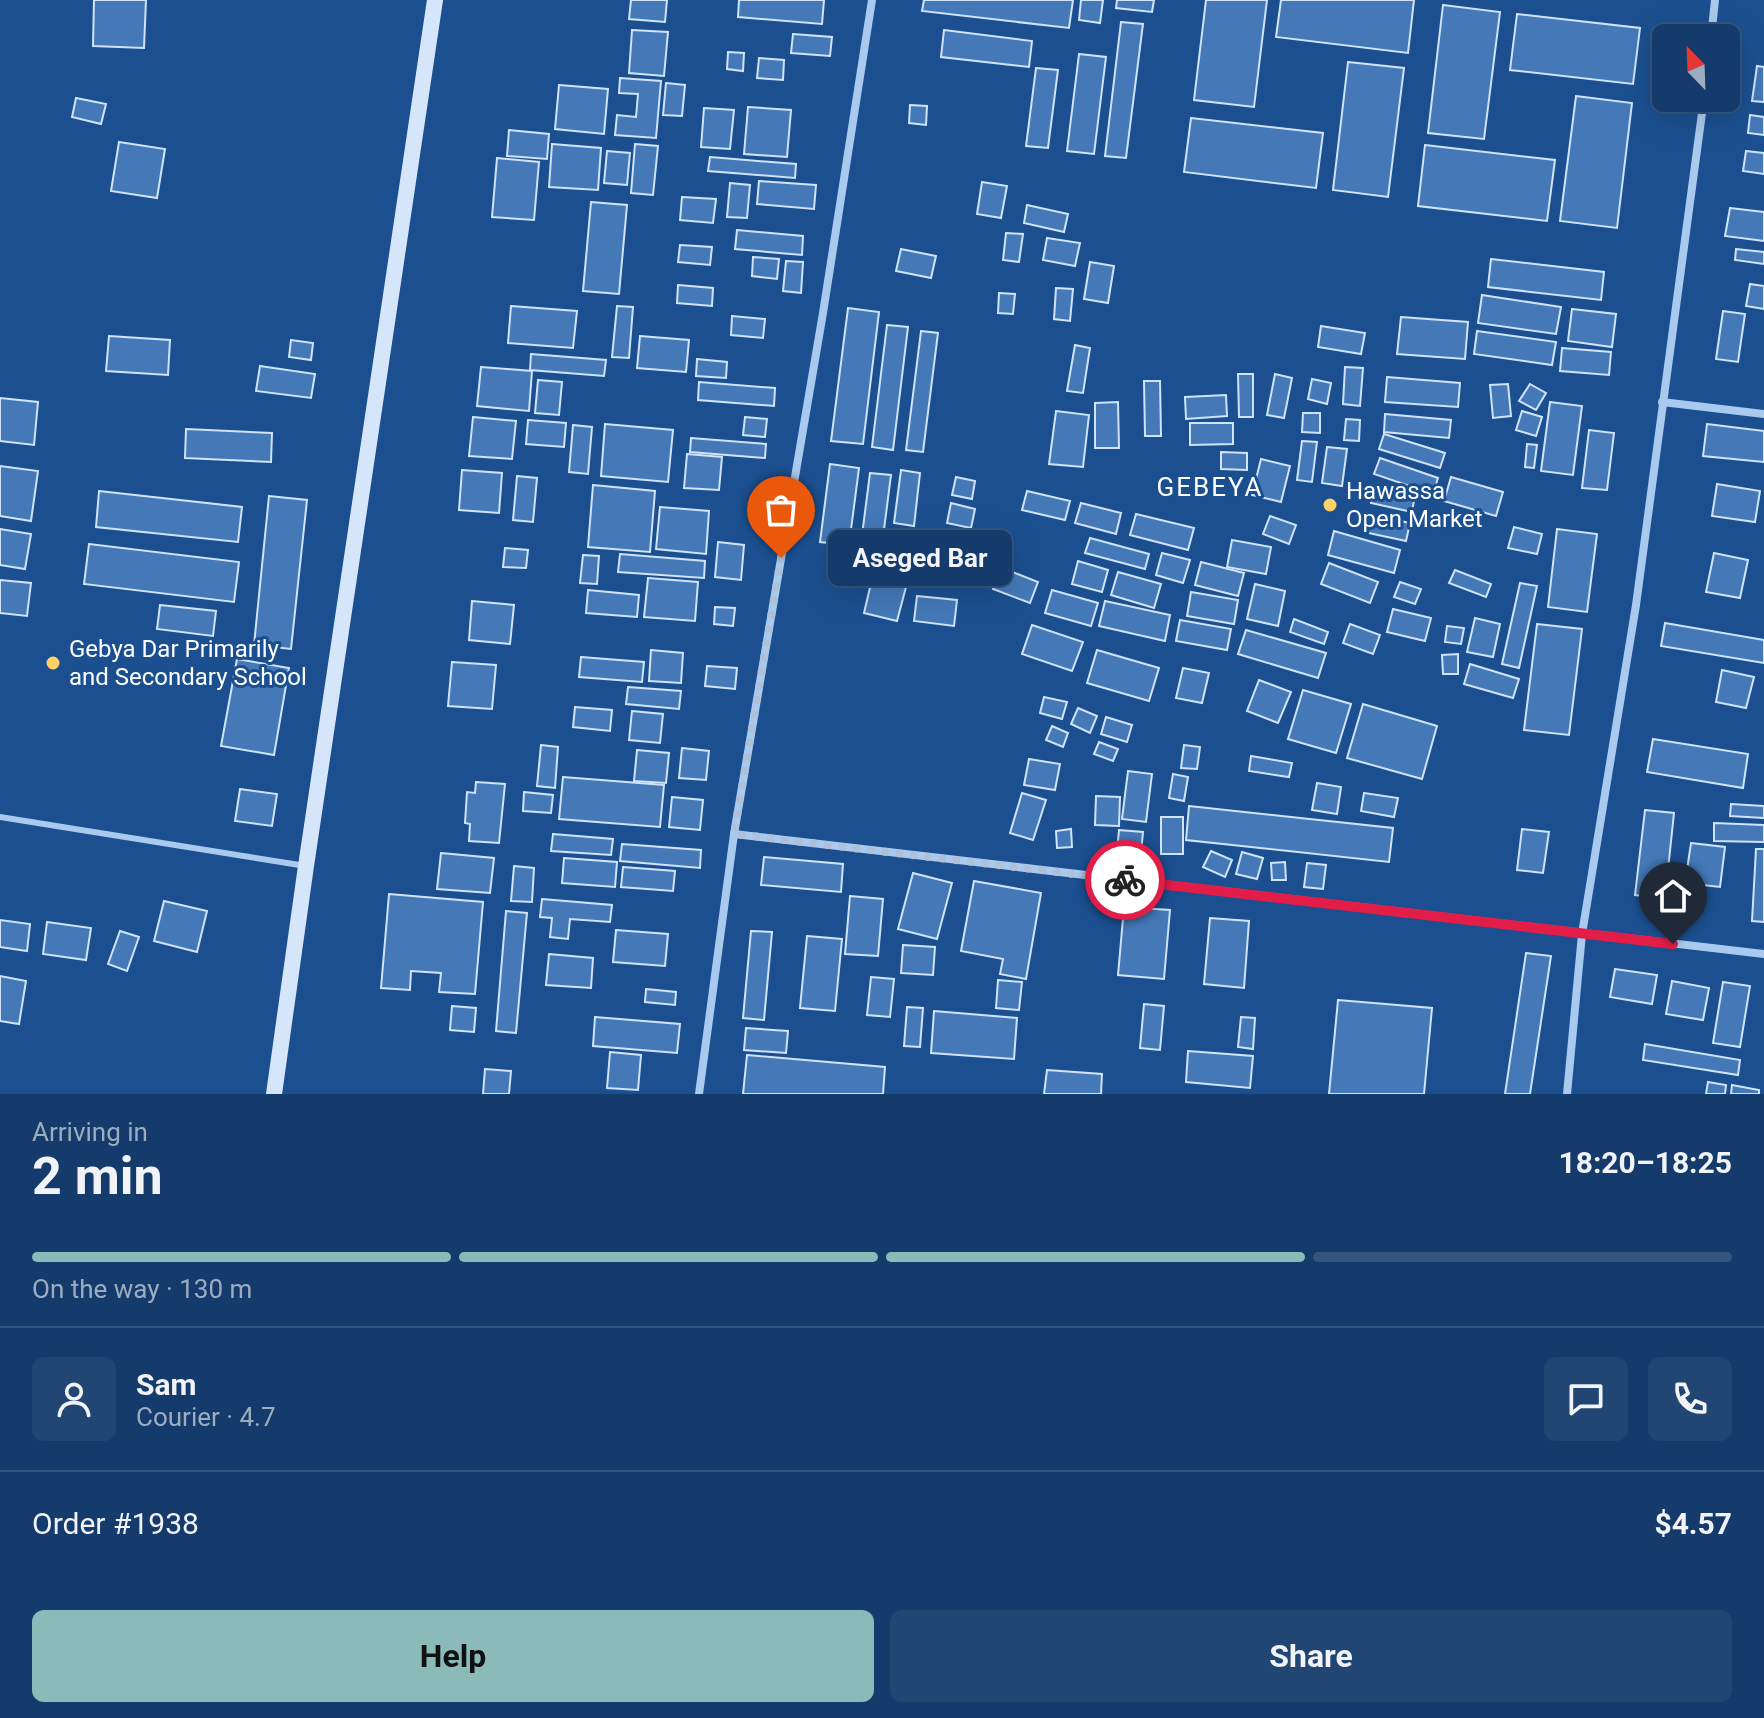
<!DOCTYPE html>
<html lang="en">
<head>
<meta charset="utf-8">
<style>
	body { margin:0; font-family:Roboto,sans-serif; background:#214673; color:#f1f3f6; height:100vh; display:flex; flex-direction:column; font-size:30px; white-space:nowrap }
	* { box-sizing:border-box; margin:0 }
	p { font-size:26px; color:#9dadc1 }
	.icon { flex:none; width:44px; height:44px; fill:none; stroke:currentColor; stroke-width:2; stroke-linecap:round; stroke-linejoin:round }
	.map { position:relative; height:1094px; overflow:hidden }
	.sheet { display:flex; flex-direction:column; background:#143b6b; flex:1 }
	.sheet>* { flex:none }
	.needle { width:52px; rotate:337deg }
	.controls { position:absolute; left:1652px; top:24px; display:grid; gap:16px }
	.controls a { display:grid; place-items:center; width:88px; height:88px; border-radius:12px; background:#143b6b; box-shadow:0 8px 32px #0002,0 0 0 2px #33557e; font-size:40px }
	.pin { position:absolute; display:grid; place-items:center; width:68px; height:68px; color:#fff; margin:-82px -34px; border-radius:50% 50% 50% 0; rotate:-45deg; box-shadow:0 0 8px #0007 }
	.pin .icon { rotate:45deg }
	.courier { position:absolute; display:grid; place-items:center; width:80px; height:80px; margin:-40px; border:6px solid #e11d48; border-radius:50%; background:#fff; color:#222; box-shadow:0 2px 10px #0007 }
	.bubble { position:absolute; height:56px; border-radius:12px; background:#143b6b; box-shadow:0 8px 32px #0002,0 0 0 2px #33557e; font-size:26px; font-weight:700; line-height:56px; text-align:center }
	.head em { font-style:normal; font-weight:700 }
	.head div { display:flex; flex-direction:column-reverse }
	.head { display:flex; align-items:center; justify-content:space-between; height:136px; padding:0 32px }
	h1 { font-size:52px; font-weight:700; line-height:60px }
	.bar { display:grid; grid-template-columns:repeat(4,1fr); gap:12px 8px; align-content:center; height:96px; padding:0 32px }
	.bar i { height:10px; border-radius:6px; background:#33557e }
	.bar .on { background:#8bbbb9 }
	.bar p { grid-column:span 4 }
	.line { display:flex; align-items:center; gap:20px; padding:0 32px; border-top:2px solid #33557e }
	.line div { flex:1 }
	.round { display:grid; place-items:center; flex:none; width:84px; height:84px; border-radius:12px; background:#214673 }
	.primary-button { display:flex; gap:16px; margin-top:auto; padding:16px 32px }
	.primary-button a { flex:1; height:92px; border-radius:12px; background:#8bbbb9; color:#111; font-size:32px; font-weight:700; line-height:92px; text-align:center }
	.primary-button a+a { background:#214673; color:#f1f3f6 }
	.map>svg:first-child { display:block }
</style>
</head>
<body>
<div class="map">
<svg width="1764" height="1094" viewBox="0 0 1764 1094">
	<rect width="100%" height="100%" fill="#1b4f8f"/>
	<g fill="#4478b7" stroke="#cfe3fa" stroke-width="2">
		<polygon points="94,0 146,0 144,48 93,46"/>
		<polygon points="631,0 667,0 665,22 629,19"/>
		<polygon points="739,0 824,0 822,24 738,17"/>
		<polygon points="924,0 1073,0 1069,28 922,11"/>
		<polygon points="1081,0 1103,0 1100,23 1079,20"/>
		<polygon points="1117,0 1154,0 1152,12 1116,8"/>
		<polygon points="1206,0 1267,0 1254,107 1194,100"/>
		<polygon points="1281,0 1414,0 1408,53 1276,37"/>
		<polygon points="1443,5 1500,12 1484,139 1428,133"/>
		<polygon points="1517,14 1640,28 1633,84 1510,70"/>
		<polygon points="1121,22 1143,24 1126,158 1105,156"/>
		<polygon points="632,30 668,32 664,76 629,73"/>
		<polygon points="944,30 1032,41 1029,67 941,57"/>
		<polygon points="793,34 832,37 830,56 791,53"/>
		<polygon points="728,52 744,53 743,71 727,69"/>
		<polygon points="1079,54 1106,57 1094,154 1067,151"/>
		<polygon points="759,58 784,60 783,80 757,78"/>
		<polygon points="1348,62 1404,68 1388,197 1333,190"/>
		<polygon points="1757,66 1764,67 1764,102 1752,101"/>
		<polygon points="1036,68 1058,70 1048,148 1026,146"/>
		<polygon points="620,78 661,81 656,138 615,135 617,115 636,117 638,94 619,93"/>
		<polygon points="666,83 685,85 682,116 663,115"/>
		<polygon points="559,85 608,89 604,134 555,129"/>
		<polygon points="1576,96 1632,103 1617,228 1560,221"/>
		<polygon points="76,98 106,104 101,124 72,117"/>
		<polygon points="910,105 927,106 926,125 909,123"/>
		<polygon points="748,107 791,110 787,157 744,154"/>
		<polygon points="704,108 734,110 730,149 701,147"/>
		<polygon points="1750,115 1764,117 1764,135 1748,133"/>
		<polygon points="1191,118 1323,133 1316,188 1184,172"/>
		<polygon points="509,130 549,134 547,159 507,156"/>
		<polygon points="119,142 165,149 157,198 111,191"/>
		<polygon points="552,144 601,148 598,190 549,187"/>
		<polygon points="635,144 658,146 653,195 631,193"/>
		<polygon points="1425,145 1555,160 1547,221 1418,206"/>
		<polygon points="607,151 630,153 627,185 604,183"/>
		<polygon points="1746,151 1764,153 1764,174 1743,171"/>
		<polygon points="710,157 796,164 795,178 708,171"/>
		<polygon points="497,158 539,162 534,220 492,217"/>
		<polygon points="759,181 816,185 814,209 757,204"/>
		<polygon points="982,182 1007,186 1001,218 977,214"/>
		<polygon points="730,183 750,185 747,218 727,217"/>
		<polygon points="682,197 716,199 713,223 680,220"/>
		<polygon points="591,202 627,205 619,294 583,291"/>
		<polygon points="1027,205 1068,214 1064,232 1024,223"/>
		<polygon points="1730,208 1764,212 1764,241 1725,236"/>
		<polygon points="737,230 803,236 802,255 735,249"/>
		<polygon points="1006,233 1023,234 1019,262 1003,260"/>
		<polygon points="1047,238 1080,243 1075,266 1043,260"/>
		<polygon points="680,245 712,247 710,265 678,262"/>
		<polygon points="901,249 936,256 931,278 896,271"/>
		<polygon points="1736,249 1764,252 1764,264 1735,260"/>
		<polygon points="753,257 779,259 777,279 752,276"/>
		<polygon points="1491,259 1604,272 1601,300 1488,287"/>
		<polygon points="786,261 803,262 801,293 783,291"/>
		<polygon points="1090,262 1114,266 1108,303 1084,299"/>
		<polygon points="1750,284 1764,286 1764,309 1746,306"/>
		<polygon points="678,285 713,288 712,306 677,303"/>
		<polygon points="1056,288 1073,289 1070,321 1054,319"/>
		<polygon points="999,293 1015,294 1013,314 998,313"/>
		<polygon points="1482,295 1561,307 1556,334 1478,323"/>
		<polygon points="511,306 577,311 573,348 508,343"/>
		<polygon points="617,306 633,307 629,358 612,357"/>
		<polygon points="848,308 879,312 863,444 831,441"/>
		<polygon points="1572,309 1616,314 1612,347 1568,341"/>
		<polygon points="1723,311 1745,314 1738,362 1716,359"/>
		<polygon points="732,316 765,319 763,338 731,335"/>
		<polygon points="1401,317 1468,322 1465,359 1397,354"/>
		<polygon points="887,325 908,327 893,450 872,447"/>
		<polygon points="1321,326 1365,333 1361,354 1318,347"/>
		<polygon points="921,331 938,333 923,452 906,450"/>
		<polygon points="1477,331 1556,342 1552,365 1474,354"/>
		<polygon points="109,336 170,340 168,375 106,371"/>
		<polygon points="640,336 689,340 686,372 637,368"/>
		<polygon points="291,340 313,343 311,360 289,357"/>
		<polygon points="1075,345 1090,348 1083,393 1067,391"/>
		<polygon points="1562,348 1611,352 1609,375 1560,371"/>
		<polygon points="531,354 606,360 604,376 530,370"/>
		<polygon points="697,359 727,362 726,378 696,376"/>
		<polygon points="260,366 315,374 311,398 256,391"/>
		<polygon points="481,367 532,371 529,411 477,406"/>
		<polygon points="1345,367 1363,368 1360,406 1343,404"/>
		<polygon points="1238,374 1253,374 1253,417 1239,417"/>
		<polygon points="1275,374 1292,378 1284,418 1267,415"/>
		<polygon points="1387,377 1460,383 1458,407 1385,402"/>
		<polygon points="1312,379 1331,383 1327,404 1308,399"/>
		<polygon points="538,380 562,382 559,415 535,413"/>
		<polygon points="1144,381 1160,381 1161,436 1145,436"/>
		<polygon points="699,382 775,388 774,406 698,400"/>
		<polygon points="1508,384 1511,416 1493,418 1490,385"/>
		<polygon points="1530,384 1546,393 1536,410 1519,401"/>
		<polygon points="1226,395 1227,416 1186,419 1185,397"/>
		<polygon points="0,398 38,402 34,445 0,441"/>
		<polygon points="1118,402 1119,448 1095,448 1095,403"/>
		<polygon points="1550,402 1582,406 1573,475 1541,471"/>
		<polygon points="1056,411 1089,415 1083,467 1049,464"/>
		<polygon points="1522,411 1542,417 1536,436 1516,430"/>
		<polygon points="1303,413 1320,413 1320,433 1302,432"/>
		<polygon points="1385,414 1451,420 1449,438 1384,432"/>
		<polygon points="473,417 516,421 512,459 469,456"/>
		<polygon points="745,417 767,419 765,437 743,435"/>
		<polygon points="1346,419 1360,420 1359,441 1344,440"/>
		<polygon points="528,420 566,423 564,447 526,444"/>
		<polygon points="1190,423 1233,423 1233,444 1190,445"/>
		<polygon points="605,424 673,430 668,482 601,476"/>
		<polygon points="1707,424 1764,431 1764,462 1703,456"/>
		<polygon points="573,425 592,427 588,474 569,472"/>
		<polygon points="186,429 272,433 271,462 185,458"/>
		<polygon points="1589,430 1614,433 1607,490 1582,488"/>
		<polygon points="1384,434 1445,453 1440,468 1379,449"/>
		<polygon points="691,438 766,444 765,458 690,452"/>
		<polygon points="1302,441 1317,442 1312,482 1297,480"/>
		<polygon points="1527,444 1537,445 1534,468 1525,467"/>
		<polygon points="1327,447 1347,449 1342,486 1322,483"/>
		<polygon points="1221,452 1247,453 1247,470 1221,469"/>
		<polygon points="687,454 722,457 719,490 684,488"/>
		<polygon points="1380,458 1438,478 1433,494 1374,474"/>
		<polygon points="1261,459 1290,466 1281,502 1252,495"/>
		<polygon points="830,464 859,468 849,545 820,542"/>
		<polygon points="0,466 38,471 31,521 0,516"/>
		<polygon points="462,470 502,473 499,513 459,510"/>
		<polygon points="901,470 920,473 914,526 894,523"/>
		<polygon points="870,473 891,475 881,553 860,551"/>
		<polygon points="517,476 537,478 533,522 513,520"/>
		<polygon points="956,477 975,481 972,499 952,495"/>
		<polygon points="1451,477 1503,492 1496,516 1444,501"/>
		<polygon points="1717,484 1760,491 1755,522 1712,516"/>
		<polygon points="593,485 655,491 650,552 588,547"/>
		<polygon points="1374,488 1415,495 1412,512 1371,503"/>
		<polygon points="99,491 242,507 238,542 96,527"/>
		<polygon points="1027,491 1070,501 1065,520 1022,510"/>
		<polygon points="269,496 307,500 291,649 254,645"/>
		<polygon points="951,503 975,509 971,528 947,523"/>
		<polygon points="1081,503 1121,513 1116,534 1075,523"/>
		<polygon points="660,507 709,511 706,554 656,549"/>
		<polygon points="1136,514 1194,528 1188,550 1130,535"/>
		<polygon points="1368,514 1410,523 1406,541 1364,532"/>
		<polygon points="1270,516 1296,525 1289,544 1263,534"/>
		<polygon points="1514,527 1542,534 1537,554 1508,548"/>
		<polygon points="0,529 31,534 25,569 0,565"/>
		<polygon points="1557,529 1597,534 1587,612 1548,607"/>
		<polygon points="1334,531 1400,550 1394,573 1328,555"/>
		<polygon points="1090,538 1149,554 1145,569 1085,553"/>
		<polygon points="1232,540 1271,547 1266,574 1227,567"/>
		<polygon points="718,542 744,545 741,580 715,577"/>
		<polygon points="89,544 239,562 234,602 84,584"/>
		<polygon points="505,548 528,550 526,568 503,567"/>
		<polygon points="1162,553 1190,560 1183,583 1156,575"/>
		<polygon points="1714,553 1748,560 1740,598 1706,592"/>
		<polygon points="620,554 705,561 704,578 618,572"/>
		<polygon points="583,555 599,556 597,584 580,583"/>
		<polygon points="1078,561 1108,570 1102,592 1072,584"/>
		<polygon points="1201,562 1244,573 1238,596 1195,585"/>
		<polygon points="1329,563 1378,582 1370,603 1321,584"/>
		<polygon points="1002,568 1038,582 1030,603 993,589"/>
		<polygon points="1455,570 1491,584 1486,597 1449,583"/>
		<polygon points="1118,572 1161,584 1154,608 1111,595"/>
		<polygon points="648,578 698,582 695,621 644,617"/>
		<polygon points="872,579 906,587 897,621 864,613"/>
		<polygon points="0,580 31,583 27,616 0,613"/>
		<polygon points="1400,582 1421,589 1415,604 1394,597"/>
		<polygon points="1520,583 1537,586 1519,668 1502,664"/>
		<polygon points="1255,584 1285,591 1278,626 1247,619"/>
		<polygon points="588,590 639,595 637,617 586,613"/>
		<polygon points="1052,590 1098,603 1091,626 1045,613"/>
		<polygon points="1191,592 1238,600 1234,624 1187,616"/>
		<polygon points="917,596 957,600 954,626 914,621"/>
		<polygon points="472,601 514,605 510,644 469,640"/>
		<polygon points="1105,601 1170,615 1165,641 1099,626"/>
		<polygon points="160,605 216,611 213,636 157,629"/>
		<polygon points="715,607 735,608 733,626 714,624"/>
		<polygon points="1393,609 1431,618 1425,641 1387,632"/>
		<polygon points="1475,618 1500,624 1493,657 1467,652"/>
		<polygon points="1294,619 1328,632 1324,644 1290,632"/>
		<polygon points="1180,620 1231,629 1227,650 1176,641"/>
		<polygon points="1665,623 1764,640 1764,663 1661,646"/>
		<polygon points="1350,624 1380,635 1373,654 1343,643"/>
		<polygon points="1537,624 1582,629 1569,735 1524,730"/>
		<polygon points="1032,625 1083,642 1072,671 1022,654"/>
		<polygon points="1447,626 1464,628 1461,644 1445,642"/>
		<polygon points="1246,630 1326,653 1318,678 1238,654"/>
		<polygon points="651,650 683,653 681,683 649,681"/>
		<polygon points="1097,650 1159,668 1149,701 1087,683"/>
		<polygon points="1458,654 1458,674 1443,674 1442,655"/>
		<polygon points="581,657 644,662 642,682 579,677"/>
		<polygon points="237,659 289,668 274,755 221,746"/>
		<polygon points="452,662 496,665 492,709 448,706"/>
		<polygon points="1470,664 1519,679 1513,698 1464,684"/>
		<polygon points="707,666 737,668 735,689 705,686"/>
		<polygon points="1183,668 1209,673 1202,703 1176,698"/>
		<polygon points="1722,670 1754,677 1746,708 1716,702"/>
		<polygon points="1259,680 1291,692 1278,723 1247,711"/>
		<polygon points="628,687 681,691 679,709 626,704"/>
		<polygon points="1303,690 1351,704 1336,753 1288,739"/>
		<polygon points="1044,697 1067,702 1062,719 1040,713"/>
		<polygon points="1363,704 1437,726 1422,779 1347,758"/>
		<polygon points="575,707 612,710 610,731 573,727"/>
		<polygon points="1078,708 1097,716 1090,733 1071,724"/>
		<polygon points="632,711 663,714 660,743 629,740"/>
		<polygon points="1106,717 1132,725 1127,742 1101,734"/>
		<polygon points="1052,726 1068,733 1063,747 1046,740"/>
		<polygon points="1653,739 1748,754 1743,788 1647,772"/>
		<polygon points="1099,742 1118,749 1113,761 1094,754"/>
		<polygon points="541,745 558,747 555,788 537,786"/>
		<polygon points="1184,745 1200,747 1197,769 1181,768"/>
		<polygon points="682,748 709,751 706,780 679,778"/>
		<polygon points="637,750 669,753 666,783 634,781"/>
		<polygon points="1251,756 1292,763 1289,777 1249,771"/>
		<polygon points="1029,759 1060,764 1055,790 1024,785"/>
		<polygon points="1128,771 1152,774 1146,822 1122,819"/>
		<polygon points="1173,774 1188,777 1184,801 1169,798"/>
		<polygon points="563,777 664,785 660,827 559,819"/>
		<polygon points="476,782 505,784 499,843 469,841 470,824 465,823 467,792 475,793"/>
		<polygon points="1317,783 1341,787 1337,814 1312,810"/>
		<polygon points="240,789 277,794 272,826 235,821"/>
		<polygon points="524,792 553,795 551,813 523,811"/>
		<polygon points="1022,793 1046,800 1033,840 1010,833"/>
		<polygon points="1364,793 1398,798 1394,817 1361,811"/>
		<polygon points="1096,796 1120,797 1119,826 1095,825"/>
		<polygon points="672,797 703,800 700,830 669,827"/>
		<polygon points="1731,804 1764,806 1764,818 1730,816"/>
		<polygon points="1189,806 1393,828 1389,862 1186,840"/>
		<polygon points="1645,810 1674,813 1665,898 1635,895"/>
		<rect x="1161" y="817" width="22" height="37"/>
		<polygon points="1714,823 1764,825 1764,842 1714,841"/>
		<polygon points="1071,829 1072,847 1057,848 1056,831"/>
		<polygon points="1522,829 1549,832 1543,873 1517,870"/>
		<polygon points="1119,830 1143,832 1140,864 1116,862"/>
		<polygon points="553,834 613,839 611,855 551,851"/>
		<polygon points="1691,843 1725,847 1720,887 1685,883"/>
		<polygon points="622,844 701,850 700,868 620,861"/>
		<polygon points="1756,849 1764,849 1764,922 1752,921"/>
		<polygon points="1211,851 1232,860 1225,877 1203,867"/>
		<polygon points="1242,852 1263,858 1257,879 1236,874"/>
		<polygon points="441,853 494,858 490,893 437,889"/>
		<polygon points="764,857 843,864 841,892 761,885"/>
		<polygon points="564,858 617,862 615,887 562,883"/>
		<polygon points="1285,862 1286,880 1272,880 1271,863"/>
		<polygon points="1307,863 1326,865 1323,889 1304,887"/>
		<polygon points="514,866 534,868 532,902 511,901"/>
		<polygon points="623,867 675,871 673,891 621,887"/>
		<polygon points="913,873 952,883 937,939 898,929"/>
		<polygon points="974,881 1041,893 1026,979 1000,974 1003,959 961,951"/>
		<polygon points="389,894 483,902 475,994 439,992 441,973 411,971 410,990 381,988"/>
		<polygon points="850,896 883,899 878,956 845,954"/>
		<polygon points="542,899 612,905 610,922 570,919 568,939 550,937 552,918 540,917"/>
		<polygon points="164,901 207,911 197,952 154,941"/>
		<polygon points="1124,907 1170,910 1164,979 1118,975"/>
		<polygon points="506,911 527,913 516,1033 496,1031"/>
		<polygon points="1210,918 1249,921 1244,988 1204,984"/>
		<polygon points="0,920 30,924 27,951 0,947"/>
		<polygon points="47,922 91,928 86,960 43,954"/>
		<polygon points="616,930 668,934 665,966 613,962"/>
		<polygon points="120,931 139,937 127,971 108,964"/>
		<polygon points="751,931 772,932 764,1020 743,1018"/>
		<polygon points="807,936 842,939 835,1011 800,1008"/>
		<polygon points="903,945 935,947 933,975 901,973"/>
		<polygon points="1526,953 1551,956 1530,1094 1505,1094"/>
		<polygon points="549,954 593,958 591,988 546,985"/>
		<polygon points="1615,969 1657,975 1652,1004 1610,997"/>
		<polygon points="0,976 26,981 19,1024 0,1021"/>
		<polygon points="871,977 894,979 890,1017 867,1015"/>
		<polygon points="998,980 1022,982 1019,1010 996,1008"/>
		<polygon points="1672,981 1709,988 1703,1020 1666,1014"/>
		<polygon points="1723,982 1750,986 1740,1047 1713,1043"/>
		<polygon points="646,989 676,992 675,1005 645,1002"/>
		<polygon points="1338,1000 1432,1008 1424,1094 1329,1094"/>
		<polygon points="1144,1004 1164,1006 1160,1050 1140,1048"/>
		<polygon points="452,1006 476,1008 474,1032 450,1030"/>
		<polygon points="907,1007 923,1008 920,1047 904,1046"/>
		<polygon points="934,1011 1017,1018 1014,1059 931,1053"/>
		<polygon points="595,1017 680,1024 677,1053 593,1046"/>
		<polygon points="1241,1017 1255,1018 1253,1049 1238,1047"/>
		<polygon points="746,1028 788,1031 786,1053 744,1050"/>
		<polygon points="1645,1044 1740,1060 1738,1075 1643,1060"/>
		<polygon points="1188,1051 1253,1056 1250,1088 1186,1082"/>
		<polygon points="610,1052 641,1055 638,1090 607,1088"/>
		<polygon points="747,1055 885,1067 883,1094 743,1094"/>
		<polygon points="485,1069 511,1071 509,1094 483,1094"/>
		<polygon points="1047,1070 1102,1074 1101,1094 1044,1094"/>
		<polygon points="1708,1082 1726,1085 1725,1094 1706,1094"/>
		<polygon points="1732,1085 1759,1090 1759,1094 1731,1094"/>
	</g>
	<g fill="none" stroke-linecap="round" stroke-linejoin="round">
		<polyline stroke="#a9c9ee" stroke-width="6" points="0,817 306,866"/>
		<g stroke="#a9c9ee" stroke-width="8">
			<polyline points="1711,38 1715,0"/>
			<polyline points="1662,402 1764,414"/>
			<polyline points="734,834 1764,954"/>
			<polyline points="699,1094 734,834 823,313 872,0"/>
			<polyline points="1567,1094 1582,934 1636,605 1704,98"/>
		</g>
		<polyline stroke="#d6e6fa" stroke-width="16" points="274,1094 306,866 435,0"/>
	</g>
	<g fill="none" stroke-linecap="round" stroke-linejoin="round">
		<polyline stroke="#afc1d8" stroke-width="8" stroke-dasharray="0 14.4" points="781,558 734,834 1125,880"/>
		<polyline stroke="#e11d48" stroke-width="10" points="1125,880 1673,944"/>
	</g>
	<g fill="#ffd166" stroke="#1b4f8f" stroke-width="3">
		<circle cx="1330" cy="505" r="8"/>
		<circle cx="53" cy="663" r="8"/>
	</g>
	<g text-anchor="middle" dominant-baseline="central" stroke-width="6" stroke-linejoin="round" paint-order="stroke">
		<g font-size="24" fill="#fff" stroke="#1b4f8f" text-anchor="start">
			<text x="1346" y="491">Hawassa<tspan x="1346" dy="28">Open Market</tspan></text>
			<text x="69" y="649">Gebya Dar Primarily<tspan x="69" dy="28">and Secondary School</tspan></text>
		</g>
		<g font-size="26" letter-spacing="2" fill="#fff" stroke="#1b4f8f">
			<text x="1210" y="487">GEBEYA</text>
		</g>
	</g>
</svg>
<div class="controls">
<a><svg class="needle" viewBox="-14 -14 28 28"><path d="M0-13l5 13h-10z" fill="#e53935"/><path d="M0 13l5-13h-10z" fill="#9dadc1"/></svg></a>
</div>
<div class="pin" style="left:781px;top:558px;background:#ea580c"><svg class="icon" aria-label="bag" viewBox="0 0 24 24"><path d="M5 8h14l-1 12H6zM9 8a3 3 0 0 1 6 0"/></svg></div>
<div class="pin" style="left:1673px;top:944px;background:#1f2937"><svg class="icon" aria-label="home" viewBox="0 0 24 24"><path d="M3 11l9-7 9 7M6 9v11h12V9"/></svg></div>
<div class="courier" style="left:1125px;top:880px"><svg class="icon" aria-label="bike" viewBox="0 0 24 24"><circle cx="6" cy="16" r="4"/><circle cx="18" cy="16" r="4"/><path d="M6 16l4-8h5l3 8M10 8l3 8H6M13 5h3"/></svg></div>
<div class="bubble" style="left:828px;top:530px;width:184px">Aseged Bar</div>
</div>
<section class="sheet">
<div class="head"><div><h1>2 min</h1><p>Arriving in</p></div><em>18:20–18:25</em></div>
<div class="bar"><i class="on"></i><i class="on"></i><i class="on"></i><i></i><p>On the way · 130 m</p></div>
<div class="line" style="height:144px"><a class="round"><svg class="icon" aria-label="person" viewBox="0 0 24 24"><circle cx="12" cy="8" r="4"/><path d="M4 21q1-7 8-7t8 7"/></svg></a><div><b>Sam</b><p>Courier · 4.7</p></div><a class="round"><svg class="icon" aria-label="chat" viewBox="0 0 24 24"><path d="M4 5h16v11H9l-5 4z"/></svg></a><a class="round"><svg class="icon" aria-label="phone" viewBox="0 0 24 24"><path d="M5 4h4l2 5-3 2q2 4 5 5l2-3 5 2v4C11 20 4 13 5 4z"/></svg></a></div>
<div class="line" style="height:104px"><div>Order #1938</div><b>$4.57</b></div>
<div class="primary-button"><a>Help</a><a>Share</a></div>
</section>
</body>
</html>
